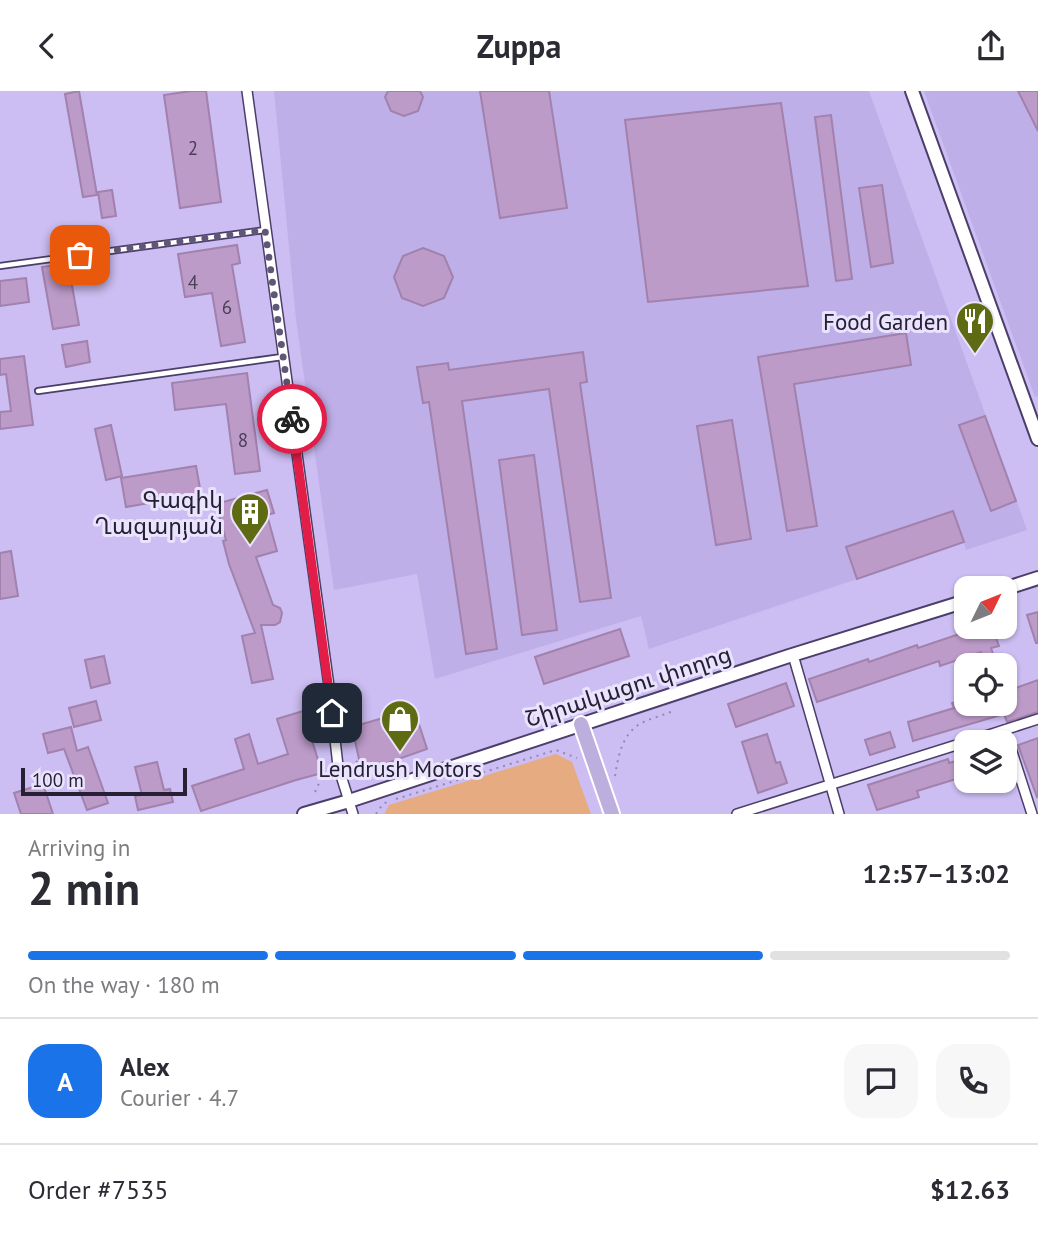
<!DOCTYPE html>
<html lang="en">
<head>
<meta charset="utf-8">
<style>
	body { margin:0; font-family:"PT Sans","Noto Sans Armenian",sans-serif; background:#f7f7f7; color:#2b2b33; height:100vh; display:flex; flex-direction:column; font-size:26px; white-space:nowrap }
	* { box-sizing:border-box; margin:0 }
	p { font-size:23px; color:#7c7c81 }
	.icon { flex:none; width:38px; height:38px; fill:none; stroke:currentColor; stroke-width:2; stroke-linecap:round; stroke-linejoin:round }
	.map { position:relative; height:723px; overflow:hidden }
	.drawer { display:flex; flex-direction:column; background:#fff; flex:1 }
	.drawer>* { flex:none }
	.needle { width:46px; rotate:47deg }
	.tools { position:absolute; left:954px; top:485px; display:grid; gap:14px }
	.tools a { display:grid; place-items:center; width:63px; height:63px; border-radius:14px; background:#fff; box-shadow:0 2px 5px #0004; font-size:35px }
	.scale { position:absolute; left:21px; bottom:18px; width:166px; box-sizing:border-box; padding-left:7px; border:4px solid #262034; border-top:0; font-size:19px; line-height:24px; white-space:nowrap; color:#262034; -webkit-text-stroke:5px #eae3fe; paint-order:stroke }
	.pin { position:absolute; display:grid; place-items:center; width:60px; height:60px; color:#fff; margin:-30px; border-radius:14px; box-shadow:0 4px 10px #0006 }
	.courier { position:absolute; display:grid; place-items:center; width:70px; height:70px; margin:-35px; border:5px solid #e11d48; border-radius:50%; background:#fff; color:#222; box-shadow:0 2px 9px #0007 }
	.head em { font-style:normal; font-weight:600 }
	.head div { display:flex; flex-direction:column-reverse }
	.head { display:flex; align-items:center; justify-content:space-between; height:119px; padding:0 28px }
	h1 { font-size:46px; font-weight:600; line-height:52px }
	.bar { display:grid; grid-template-columns:repeat(4,1fr); gap:10px 7px; align-content:center; height:84px; padding:0 28px }
	.bar i { height:9px; border-radius:5px; background:#e1e1e2 }
	.bar .selected { background:#1a73e8 }
	.bar p { grid-column:span 4 }
	.line { display:flex; align-items:center; gap:18px; padding:0 28px; border-top:2px solid #e1e1e2 }
	.line div { flex:1 }
	.round { display:grid; place-items:center; flex:none; width:74px; height:74px; border-radius:21px; background:#f7f7f7 }
	header { display:flex; justify-content:space-between; align-items:center; height:91px; padding:0 28px; background:#fff; font-size:32px; font-weight:600 }
	.map>svg:first-child { display:block }
</style>
</head>
<body>
<header><svg class="icon" aria-label="back" viewBox="0 0 24 24"><path d="M15 5l-7 7 7 7"/></svg>Zuppa<svg class="icon" aria-label="share" viewBox="0 0 24 24"><path d="M12 15V3M7 8l5-5 5 5M5 13v7h14v-7"/></svg></header>
<div class="map">
<svg width="1038" height="723" viewBox="0 0 1038 723">
	<rect width="100%" height="100%" fill="#ccbdf2"/>
	<g fill="#bfafe8">
		<polygon points="274,0 869,0 1027,439 966,459 964,452 649,558 641,525 435,588 417,483 334,499 296,228"/>
		<polygon points="924,0 1038,0 1038,305 1035,306"/>
	</g>
	<polygon fill="#e6ab80" points="556,663 572,671 591,723 384,723 389,714"/>
	<g fill="#bd9bc9" stroke="#a181ad" stroke-width="2">
		<polygon points="79,0 97,104 83,106 65,3"/>
		<polygon points="191,0 206,0 221,111 180,117 164,4"/>
		<polygon points="388,0 420,0 423,6 418,20 404,25 391,20 385,6"/>
		<polygon points="480,0 549,0 567,117 500,127"/>
		<polygon points="1018,0 1038,0 1038,40"/>
		<polygon points="781,12 808,195 648,211 625,29"/>
		<polygon points="831,24 852,188 836,190 815,26"/>
		<polygon points="882,94 893,172 871,176 859,97"/>
		<polygon points="112,99 116,125 102,127 98,101"/>
		<polygon points="237,154 240,172 232,174 245,251 221,255 212,202 185,206 178,163"/>
		<polygon points="423,157 444,165 453,186 444,207 423,215 402,207 394,186 403,165"/>
		<polygon points="68,172 79,234 53,238 42,176"/>
		<polygon points="26,187 29,211 0,215 0,190"/>
		<polygon points="906,242 911,274 794,293 817,435 787,440 758,266"/>
		<polygon points="87,250 90,271 66,276 62,254"/>
		<polygon points="583,261 587,291 580,292 611,507 580,511 549,298 462,310 497,558 466,563 429,311 423,312 417,276 448,272 449,279"/>
		<polygon points="24,265 33,334 0,338 0,321 11,320 6,283 0,284 0,268"/>
		<polygon points="247,282 260,380 235,383 226,313 175,319 172,292"/>
		<polygon points="985,325 1016,410 991,420 959,334"/>
		<polygon points="732,329 751,448 716,454 697,335"/>
		<polygon points="111,334 122,385 106,389 95,338"/>
		<polygon points="534,364 557,539 522,544 499,369"/>
		<polygon points="196,375 201,403 126,416 121,387"/>
		<polygon points="267,399 274,422 267,424 277,460 256,466 273,514 280,517 282,522 280,531 275,534 261,534 273,588 252,592 242,545 255,542 229,473 223,450 226,449 216,413"/>
		<polygon points="953,420 964,451 857,488 846,456"/>
		<polygon points="11,460 18,505 0,508 0,462"/>
		<polygon points="1038,521 1038,552 1036,552 1027,524"/>
		<polygon points="980,536 992,536 999,555 991,557 997,574 986,574 981,561 940,575 939,570 817,611 809,588 868,568 869,571 917,554 918,557"/>
		<polygon points="620,538 629,565 544,593 535,566"/>
		<polygon points="104,565 110,592 91,597 85,569"/>
		<polygon points="1004,579 1006,579 1013,598 1038,589 1038,621 1007,631 1004,623 913,650 908,631 954,617 952,612 966,607 966,612 1004,612"/>
		<polygon points="786,592 794,615 736,636 728,613"/>
		<polygon points="96,610 101,629 74,636 69,617"/>
		<polygon points="414,618 427,658 376,676 359,668 352,636"/>
		<polygon points="303,620 322,682 296,689 201,720 192,695 244,678 235,648 249,643 258,673 288,663 277,628"/>
		<polygon points="71,636 77,660 88,656 108,712 87,719 64,658 48,662 43,643"/>
		<polygon points="890,641 895,656 870,664 865,649"/>
		<polygon points="767,643 776,672 780,671 787,692 758,702 742,651"/>
		<polygon points="1038,647 1038,705 1037,706 1018,654"/>
		<polygon points="966,667 966,685 917,700 919,706 877,719 868,694 948,668 949,672"/>
		<polygon points="157,671 164,699 170,698 173,711 138,719 135,705 142,704 135,676"/>
		<polygon points="43,693 53,723 21,723 14,702"/>
	</g>
	<g fill="none" stroke-linecap="round" stroke-linejoin="round">
		<defs>
			<g id="lane">
				<polyline points="0,175 265,139"/>
				<polyline points="38,300 282,266"/>
			</g>
			<g id="street">
				<polyline points="247,0 329,595 338,675 353,723"/>
				<polyline points="793,564 839,723"/>
				<polyline points="1005,639 1032,723"/>
				<polyline points="967,651 1038,628"/>
				<polyline points="737,723 966,651"/>
			</g>
			<g id="secondary">
				<polyline points="912,0 1038,348"/>
				<polyline points="1004,498 1038,487"/>
				<polyline points="304,723 349,710 789,565 966,510"/>
			</g>
			<polyline id="primary" points="581,633 612,723"/>
		</defs>
		<use href="#lane" stroke="#4b3e6a" stroke-width="8"/>
		<use href="#street" stroke="#4b3e6a" stroke-width="12"/>
		<use href="#secondary" stroke="#4b3e6a" stroke-width="16"/>
		<use href="#primary" stroke="#fff" stroke-width="18"/>
		<g stroke="#9488b2" stroke-width="2" stroke-dasharray="2 5" stroke-linecap="butt">
			<polyline points="356,670 374,685"/>
			<path d="M615 685C618 667 621 646 638 634 649 627 663 625 675 619"/>
			<polyline points="315,701 326,677"/>
			<polyline points="396,708 556,659 577,667"/>
			<polyline points="376,723 383,713 387,711"/>
		</g>
		<use href="#lane" stroke="#fff" stroke-width="4.5"/>
		<use href="#street" stroke="#fff" stroke-width="9"/>
		<use href="#secondary" stroke="#fff" stroke-width="12"/>
		<use href="#primary" stroke="#bdafdd" stroke-width="14"/>
	</g>
	<g fill="none" stroke-linecap="round" stroke-linejoin="round">
		<polyline stroke="#605776" stroke-width="7" stroke-dasharray="0 12.6" points="80,164 265,139 292,328"/>
		<polyline stroke="#e11d48" stroke-width="9" points="292,328 332,622"/>
	</g>
	<defs>
		<symbol id="restaurant-pin" viewBox="-11 -11 22 30"><path d="M0 17L-7.5 6A9.5 9.5 0 1 1 7.5 6Z" fill="#5f6b12" stroke="#eae3fe"/><path d="M-5-6h1v4h1v-4h1v4h1v-4h1v5L-1.5 .5V6h-2V.5L-5-1ZM5-6V6H3V1.5H1.5Q1.5-4 5-6Z" fill="#fff"/></symbol>
		<symbol id="building-pin" viewBox="-11 -11 22 30"><path d="M0 17L-7.5 6A9.5 9.5 0 1 1 7.5 6Z" fill="#5f6b12" stroke="#eae3fe"/><path d="M-4-6H4V6H1V3H-1V6H-4ZM-2.5-4.3h1.7v1.8h-1.7ZM.8-4.3h1.7v1.8H.8ZM-2.5-1h1.7V.8h-1.7ZM.8-1h1.7V.8H.8Z" fill="#fff"/></symbol>
		<symbol id="shop-pin" viewBox="-11 -11 22 30"><path d="M0 17L-7.5 6A9.5 9.5 0 1 1 7.5 6Z" fill="#5f6b12" stroke="#eae3fe"/><path d="M-5-2.5h2.3a2.7 3.5 0 0 1 5.4 0H5L5.5 6h-11ZM-1.5-2.5h3a1.5 2.3 0 0 0-3 0Z" fill="#fff"/></symbol>
	</defs>
	<g fill-rule="evenodd">
		<use href="#restaurant-pin" x="953" y="208" width="44" height="60"/>
		<use href="#building-pin" x="228" y="399" width="44" height="60"/>
		<use href="#shop-pin" x="378" y="606" width="44" height="60"/>
	</g>
	<g text-anchor="middle" dominant-baseline="central" stroke-width="6" stroke-linejoin="round" paint-order="stroke">
		<g font-size="19" fill="#4c3f59">
			<text x="193" y="57">2</text>
			<text x="193" y="191">4</text>
			<text x="227" y="216">6</text>
			<text x="243" y="349">8</text>
		</g>
		<g font-size="23" fill="#262034" stroke="#eae3fe" text-anchor="end">
			<text x="948" y="230">Food Garden</text>
			<text x="223" y="408">Գագիկ<tspan x="223" dy="26">Ղազարյան</tspan></text>
			<text x="400" y="677" text-anchor="middle">Lendrush Motors</text>
		</g>
		<g font-size="23" fill="#262034" stroke="#eae3fe">
			<text transform="translate(628 595) rotate(-18)">Շիրակացու փողոց</text>
		</g>
	</g>
</svg>
<div class="tools">
<a><svg class="needle" viewBox="-14 -14 28 28"><path d="M0-13l5 13h-10z" fill="#e53935"/><path d="M0 13l5-13h-10z" fill="#7c7c81"/></svg></a>
<a><svg class="icon" aria-label="locate" viewBox="0 0 24 24"><circle cx="12" cy="12" r="6"/><path d="M12 2v4M12 18v4M2 12h4M18 12h4"/></svg></a>
<a><svg class="icon" aria-label="layers" viewBox="0 0 24 24"><path d="M12 4l9 5-9 5-9-5zM3 14l9 5 9-5"/></svg></a>
</div>
<div class="scale">100 m</div>
<div class="pin" style="left:80px;top:164px;background:#ea580c"><svg class="icon" aria-label="bag" viewBox="0 0 24 24"><path d="M5 8h14l-1 12H6zM9 8a3 3 0 0 1 6 0"/></svg></div>
<div class="pin" style="left:332px;top:622px;background:#1f2937"><svg class="icon" aria-label="home" viewBox="0 0 24 24"><path d="M3 11l9-7 9 7M6 9v11h12V9"/></svg></div>
<div class="courier" style="left:292px;top:328px"><svg class="icon" aria-label="bike" viewBox="0 0 24 24"><circle cx="6" cy="16" r="4"/><circle cx="18" cy="16" r="4"/><path d="M6 16l4-8h5l3 8M10 8l3 8H6M13 5h3"/></svg></div>
</div>
<section class="drawer">
<div class="head"><div><h1>2 min</h1><p>Arriving in</p></div><em>12:57–13:02</em></div>
<div class="bar"><i class="selected"></i><i class="selected"></i><i class="selected"></i><i></i><p>On the way · 180 m</p></div>
<div class="line" style="height:126px"><b class="round" style="background:#1a73e8;color:#fff">A</b><div><b>Alex</b><p>Courier · 4.7</p></div><a class="round"><svg class="icon" aria-label="chat" viewBox="0 0 24 24"><path d="M4 5h16v11H9l-5 4z"/></svg></a><a class="round"><svg class="icon" aria-label="phone" viewBox="0 0 24 24"><path d="M5 4h4l2 5-3 2q2 4 5 5l2-3 5 2v4C11 20 4 13 5 4z"/></svg></a></div>
<div class="line" style="height:91px"><div>Order #7535</div><b>$12.63</b></div>
</section>
</body>
</html>
